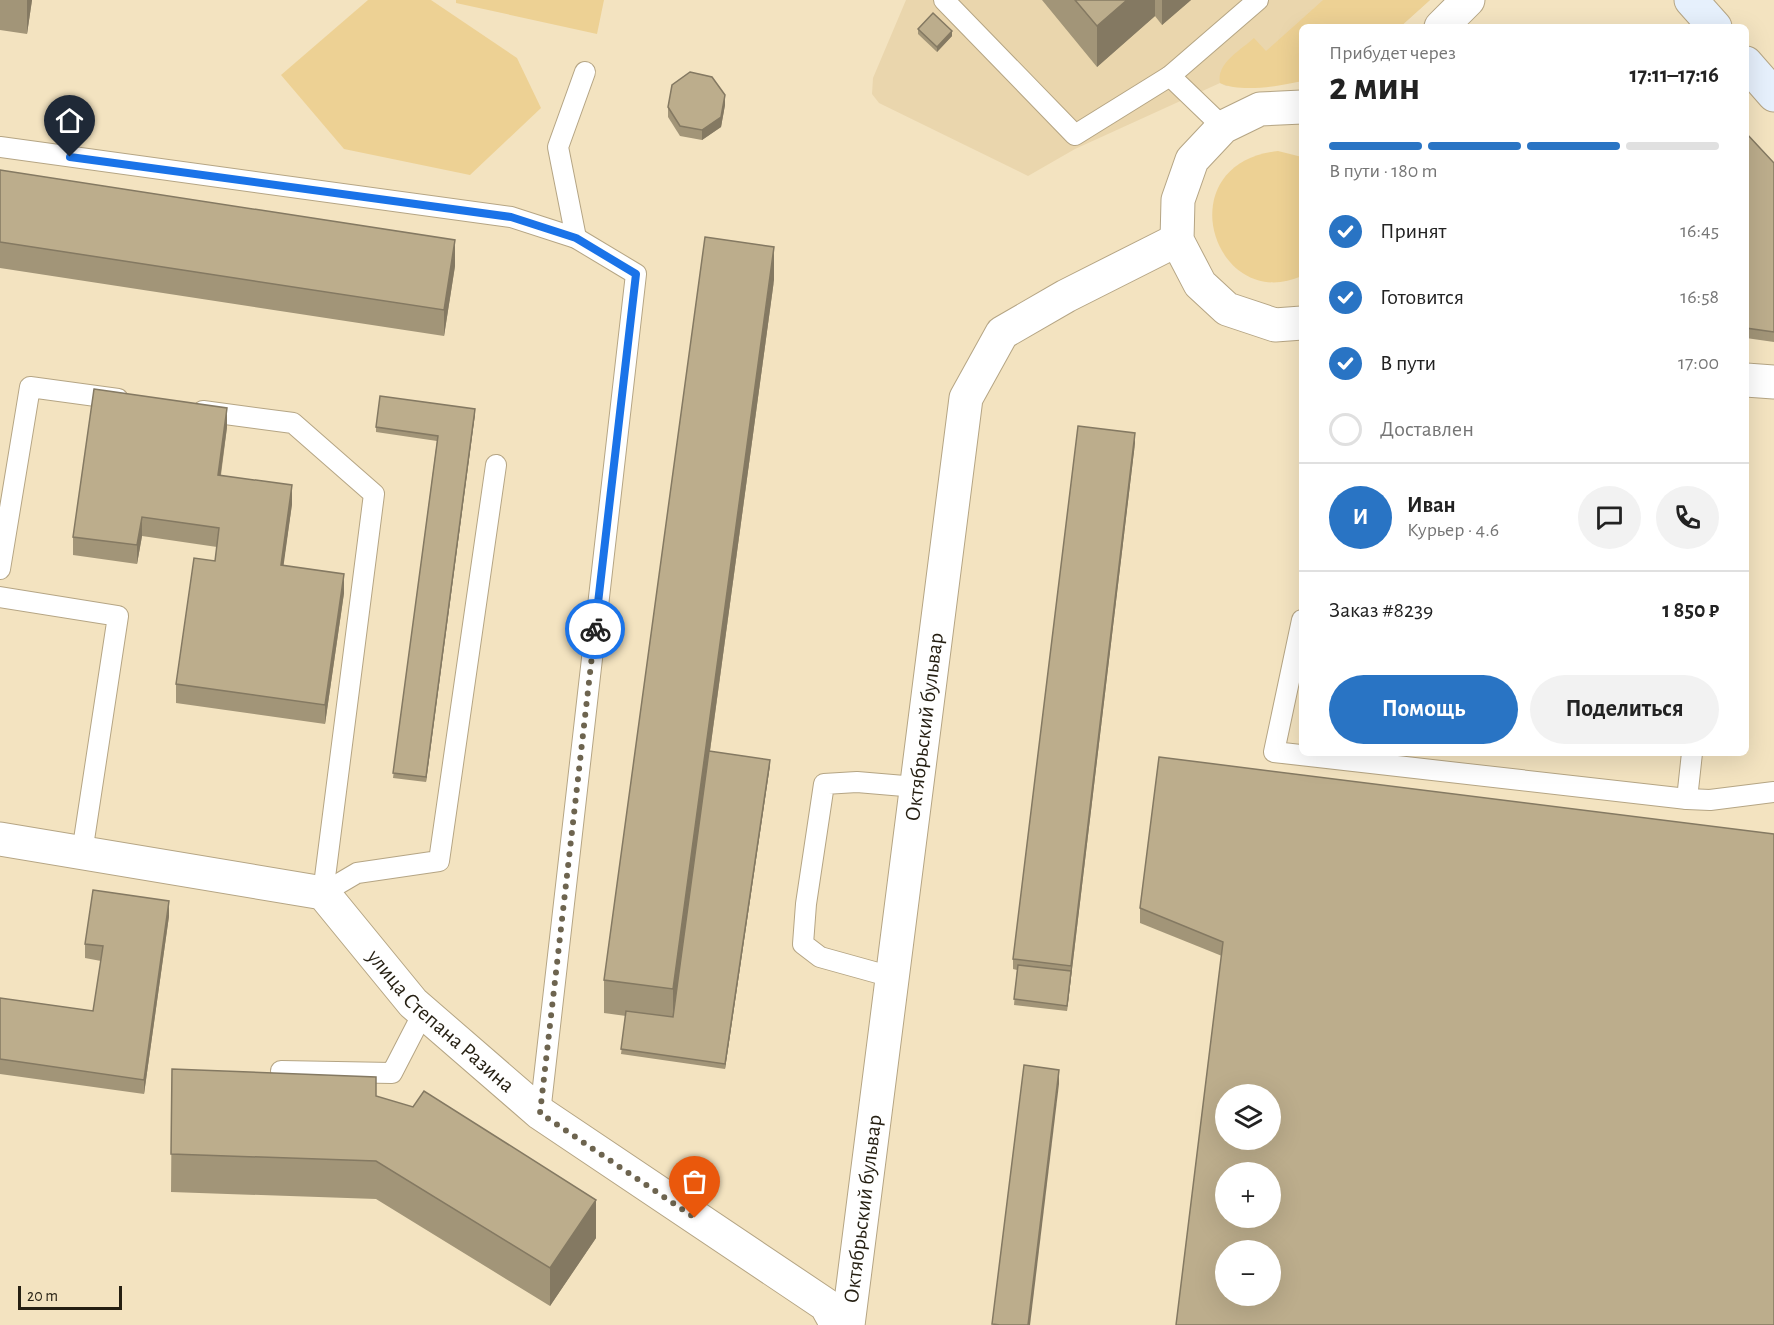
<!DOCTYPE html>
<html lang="ru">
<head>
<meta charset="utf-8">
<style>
	body { margin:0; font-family:"Alegreya Sans",sans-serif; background:#f2f2f2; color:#222; height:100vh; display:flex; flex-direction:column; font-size:22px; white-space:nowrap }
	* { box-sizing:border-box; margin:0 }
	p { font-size:20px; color:#767676 }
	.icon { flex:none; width:33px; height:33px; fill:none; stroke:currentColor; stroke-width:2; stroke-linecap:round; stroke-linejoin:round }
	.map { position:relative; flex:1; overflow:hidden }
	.panel { position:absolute; left:1299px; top:24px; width:450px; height:732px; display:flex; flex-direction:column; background:#fff; border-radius:9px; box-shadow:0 6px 24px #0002 }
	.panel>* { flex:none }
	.buttons { position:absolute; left:1215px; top:1084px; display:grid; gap:12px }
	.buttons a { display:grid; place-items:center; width:66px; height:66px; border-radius:50%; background:#fff; box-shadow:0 6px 24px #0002; font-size:30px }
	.scale { position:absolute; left:18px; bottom:15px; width:104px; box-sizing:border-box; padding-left:6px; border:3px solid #251f12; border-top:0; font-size:16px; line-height:21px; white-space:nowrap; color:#251f12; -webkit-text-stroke:4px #f3e3c0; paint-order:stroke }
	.pin { position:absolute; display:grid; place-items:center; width:51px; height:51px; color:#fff; margin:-62px -26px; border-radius:50% 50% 50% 0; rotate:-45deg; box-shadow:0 0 6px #0007 }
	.pin .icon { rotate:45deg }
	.courier { position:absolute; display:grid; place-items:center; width:60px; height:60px; margin:-30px; border:4px solid #1a73e8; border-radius:50%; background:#fff; color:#222; box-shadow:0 2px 8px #0007 }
	.head em { font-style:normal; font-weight:700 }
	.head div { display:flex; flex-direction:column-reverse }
	.head { display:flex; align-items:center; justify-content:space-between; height:102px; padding:0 30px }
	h1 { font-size:39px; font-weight:700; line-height:45px }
	.bar { display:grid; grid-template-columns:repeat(4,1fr); gap:9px 6px; align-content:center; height:72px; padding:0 30px }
	.bar i { height:8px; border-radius:4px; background:#e0e0e0 }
	.bar .active { background:#2974c4 }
	.bar p { grid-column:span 4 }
	.line { display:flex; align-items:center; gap:15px; padding:0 30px; border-top:2px solid #e0e0e0 }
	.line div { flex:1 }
	.round { display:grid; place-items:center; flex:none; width:63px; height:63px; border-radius:32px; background:#f2f2f2 }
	ol { padding:0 30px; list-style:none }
	li { display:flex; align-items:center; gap:18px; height:66px }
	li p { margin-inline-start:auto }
	li .icon { padding:6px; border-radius:50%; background:#2974c4; color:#fff; stroke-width:4 }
	li:last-child { color:#767676 }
	li i { width:33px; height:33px; border:3px solid #e0e0e0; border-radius:50% }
	.primary-button { display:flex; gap:12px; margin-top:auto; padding:12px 30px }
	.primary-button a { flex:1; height:69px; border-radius:36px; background:#2974c4; color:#fff; font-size:24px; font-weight:700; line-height:69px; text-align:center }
	.primary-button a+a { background:#f2f2f2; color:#222 }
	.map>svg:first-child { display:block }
</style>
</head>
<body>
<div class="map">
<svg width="1774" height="1325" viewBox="0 0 1774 1325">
	<rect width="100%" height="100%" fill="#f3e3c0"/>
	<polygon fill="#ead6ad" points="906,0 1430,0 1400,27 1302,27 1302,81 1254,87 1226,86 1220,83 1075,149 1028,176 879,103 872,94 873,78"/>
	<g fill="#edd194">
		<polygon points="368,0 431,0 517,58 541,108 470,175 344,149 281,75"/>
		<polygon points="456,0 604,0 597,34 456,3"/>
		<path d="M1323 0H1430L1400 27H1302V81C1280 86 1241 93 1220 83 1216 63 1241 50 1254 38L1266 51Z"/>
		<path d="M1278 151 1302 157V276C1214 315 1165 164 1278 151Z"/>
	</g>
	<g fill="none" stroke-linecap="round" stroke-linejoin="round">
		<defs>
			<g id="service">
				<polyline points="944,0 1075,135 1170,76 1258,0"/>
				<polyline points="1170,76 1223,127"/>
				<polyline points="0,147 511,217 576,238 636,274 540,1113"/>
				<polyline points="576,238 558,147 585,72"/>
				<polyline points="203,411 293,423 374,494 323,893"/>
				<polyline points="0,569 30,387 118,399"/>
				<polyline points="0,597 118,616 82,853"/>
				<polyline points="1302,620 1274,752 1687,799 1710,800 1774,792"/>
				<polyline points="1687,799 1692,753"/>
				<polyline points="323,893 357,873 439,861 496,465"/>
				<polyline points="892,977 820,957 803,944 806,904 824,784 857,782 916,787"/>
				<polyline points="281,1071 392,1073 423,1013"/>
			</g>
			<g id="minor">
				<polyline points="1441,27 1468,0"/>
				<polyline points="1302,107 1260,109 1223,127 1192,160 1178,200 1177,240 1200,284 1227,309 1275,325 1302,323"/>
				<polyline points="1746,380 1774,382"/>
				<path id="s1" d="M0 839 323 893 413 1003 540 1113 826 1305 837 1325"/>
				<path id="s2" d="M848 1325 966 398 1002 333 1066 296 1177 240"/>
			</g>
			<g id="secondary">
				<polyline points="1691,0 1715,27"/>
				<polyline points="1746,63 1774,95"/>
			</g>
		</defs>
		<use href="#service" stroke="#b5a584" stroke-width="22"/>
		<use href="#minor" stroke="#b5a584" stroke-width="35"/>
		<use href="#secondary" stroke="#b5a584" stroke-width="35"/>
		<use href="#service" stroke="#fff" stroke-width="20"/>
		<use href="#minor" stroke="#fff" stroke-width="33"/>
		<use href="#secondary" stroke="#e6f0fc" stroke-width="33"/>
	</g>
	<g fill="#a29578">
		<polygon points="0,0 32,0 27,34 0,30"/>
		<polygon points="1042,0 1191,0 1162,25 1155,16 1097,67"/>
		<polygon points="918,29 952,36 937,52 918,34"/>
		<polygon points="725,105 721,127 702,140 680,136 668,117 668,107"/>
		<polygon points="1746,133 1774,163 1774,342 1746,338"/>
		<polygon points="0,170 455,266 444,336 0,268"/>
		<polygon points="774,280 710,751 770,765 725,1069 621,1054 626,1016 604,1013 604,980"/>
		<polygon points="475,414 426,782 393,778 437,441 376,432 376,427"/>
		<polygon points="227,427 221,475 292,504 283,566 344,593 325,724 176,703 176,684 215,561 217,547 142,536 137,564 73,555 73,537"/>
		<polygon points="1135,443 1067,1011 1014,1005 1017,970 1013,969 1013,959"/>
		<polygon points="1774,834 1222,956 1140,923 1140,908"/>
		<polygon points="169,916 144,1094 0,1074 0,998 93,1011 101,961 85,958 85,944"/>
		<polygon points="172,1069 376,1096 596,1238 550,1306 376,1199 171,1192"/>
	</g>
	<g fill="#847962">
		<polygon points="27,0 32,0 27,34"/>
		<polygon points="1127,0 1155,0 1155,16 1097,67 1097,26"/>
		<polygon points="1162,0 1191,0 1162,25"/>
		<polygon points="952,31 952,36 937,52 937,47"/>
		<polygon points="725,95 725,105 721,127 702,140 702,130"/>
		<polygon points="455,240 455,266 444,336 444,310"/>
		<polygon points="774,247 774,280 673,1022 673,989"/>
		<polygon points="227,408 227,427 218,493 218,475"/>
		<polygon points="475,409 475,414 426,782 426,777"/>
		<polygon points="1135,433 1135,443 1067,1011 1071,966"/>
		<polygon points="292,485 292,504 281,584 281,565"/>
		<polygon points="142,517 142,536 137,564 137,545"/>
		<polygon points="344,574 344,593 325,724 325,705"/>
		<polygon points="770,760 770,765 725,1069 725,1064"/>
		<polygon points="169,901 169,916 144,1094 144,1080"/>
		<polygon points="1059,1070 1059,1084 1030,1325 1028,1325"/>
		<polygon points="596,1200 596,1238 550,1306 550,1268"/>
	</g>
	<g fill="#bcad8c" stroke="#847962" stroke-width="1.5" fill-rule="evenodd">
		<polygon points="1075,0 1127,0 1097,26"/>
		<polygon points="933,13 952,31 937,47 918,29"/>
		<polygon points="690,72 712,77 725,95 721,117 702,130 680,126 668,107 672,85"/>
		<polygon points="1746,133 1774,163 1774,332 1746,328"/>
		<polygon points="0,170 455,240 444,310 0,242"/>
		<polygon points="705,237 774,247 673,989 604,980"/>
		<polygon points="94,389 227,408 218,475 292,485 281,565 344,574 325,705 176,684 194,558 215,561 219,528 142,517 137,545 73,537"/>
		<polygon points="380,396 475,409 426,777 393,773 438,436 376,427"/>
		<polygon points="1078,426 1135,433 1071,966 1013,959"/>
		<polygon points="709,751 770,760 725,1064 621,1049 626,1011 673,1017"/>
		<path d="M1159 757 1774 834V1325H1176L1223 942 1140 908ZM1226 1095H1270V1140H1226ZM1226 1173H1270V1218H1226ZM1226 1251H1270V1296H1226Z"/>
		<polygon points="93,890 169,901 144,1080 0,1059 0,998 93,1011 103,946 85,944"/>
		<polygon points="1018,965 1071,971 1067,1006 1014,999"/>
		<polygon points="1024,1065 1059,1070 1028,1325 1000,1325 992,1324"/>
		<polygon points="172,1069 376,1077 376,1096 413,1107 424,1091 596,1200 550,1268 376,1161 171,1154"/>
	</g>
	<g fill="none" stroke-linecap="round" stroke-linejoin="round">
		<polyline stroke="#6d644f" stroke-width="6" stroke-dasharray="0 10.8" points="595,629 540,1113 695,1218"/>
		<polyline stroke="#1a73e8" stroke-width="8" points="70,157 511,217 576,238 636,274 595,629"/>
	</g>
	<g text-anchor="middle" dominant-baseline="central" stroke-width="4.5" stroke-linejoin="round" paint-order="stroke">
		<g font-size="22" fill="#251f12" stroke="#f3e3c0">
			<text stroke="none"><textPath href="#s2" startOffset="603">Октябрьский бульвар</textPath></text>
			<text stroke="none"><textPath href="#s1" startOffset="502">улица Степана Разина</textPath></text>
			<text stroke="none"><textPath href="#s2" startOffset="117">Октябрьский бульвар</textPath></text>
		</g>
	</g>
</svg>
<div class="buttons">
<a><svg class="icon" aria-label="layers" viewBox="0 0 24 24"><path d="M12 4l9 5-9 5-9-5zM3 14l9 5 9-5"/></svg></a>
<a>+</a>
<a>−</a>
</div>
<div class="scale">20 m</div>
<div class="pin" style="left:695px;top:1218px;background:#ea580c"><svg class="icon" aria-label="bag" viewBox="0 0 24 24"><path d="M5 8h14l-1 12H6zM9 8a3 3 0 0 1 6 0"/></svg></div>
<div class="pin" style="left:70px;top:157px;background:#1f2937"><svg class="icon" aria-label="home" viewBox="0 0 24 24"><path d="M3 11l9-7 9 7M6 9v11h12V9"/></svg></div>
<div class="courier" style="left:595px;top:629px"><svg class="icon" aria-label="bike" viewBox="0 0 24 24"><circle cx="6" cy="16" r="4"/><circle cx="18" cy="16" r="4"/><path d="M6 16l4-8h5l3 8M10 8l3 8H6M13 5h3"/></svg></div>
<section class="panel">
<div class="head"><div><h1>2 мин</h1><p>Прибудет через</p></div><em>17:11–17:16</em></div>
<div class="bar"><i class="active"></i><i class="active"></i><i class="active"></i><i></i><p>В пути · 180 m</p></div>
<ol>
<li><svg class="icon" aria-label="check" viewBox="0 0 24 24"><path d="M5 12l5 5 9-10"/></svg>Принят<p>16:45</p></li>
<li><svg class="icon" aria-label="check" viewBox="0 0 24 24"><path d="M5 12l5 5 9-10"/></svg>Готовится<p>16:58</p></li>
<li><svg class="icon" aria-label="check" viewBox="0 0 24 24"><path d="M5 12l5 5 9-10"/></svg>В пути<p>17:00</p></li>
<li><i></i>Доставлен</li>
</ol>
<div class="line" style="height:108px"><b class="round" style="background:#2974c4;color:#fff">И</b><div><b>Иван</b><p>Курьер · 4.6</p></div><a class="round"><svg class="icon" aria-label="chat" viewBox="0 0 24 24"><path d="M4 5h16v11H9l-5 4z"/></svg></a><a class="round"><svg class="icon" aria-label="phone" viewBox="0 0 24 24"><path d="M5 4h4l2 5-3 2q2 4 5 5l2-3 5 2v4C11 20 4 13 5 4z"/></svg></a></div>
<div class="line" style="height:78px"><div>Заказ #8239</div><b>1 850 ₽</b></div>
<div class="primary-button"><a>Помощь</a><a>Поделиться</a></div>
</section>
</div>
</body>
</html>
